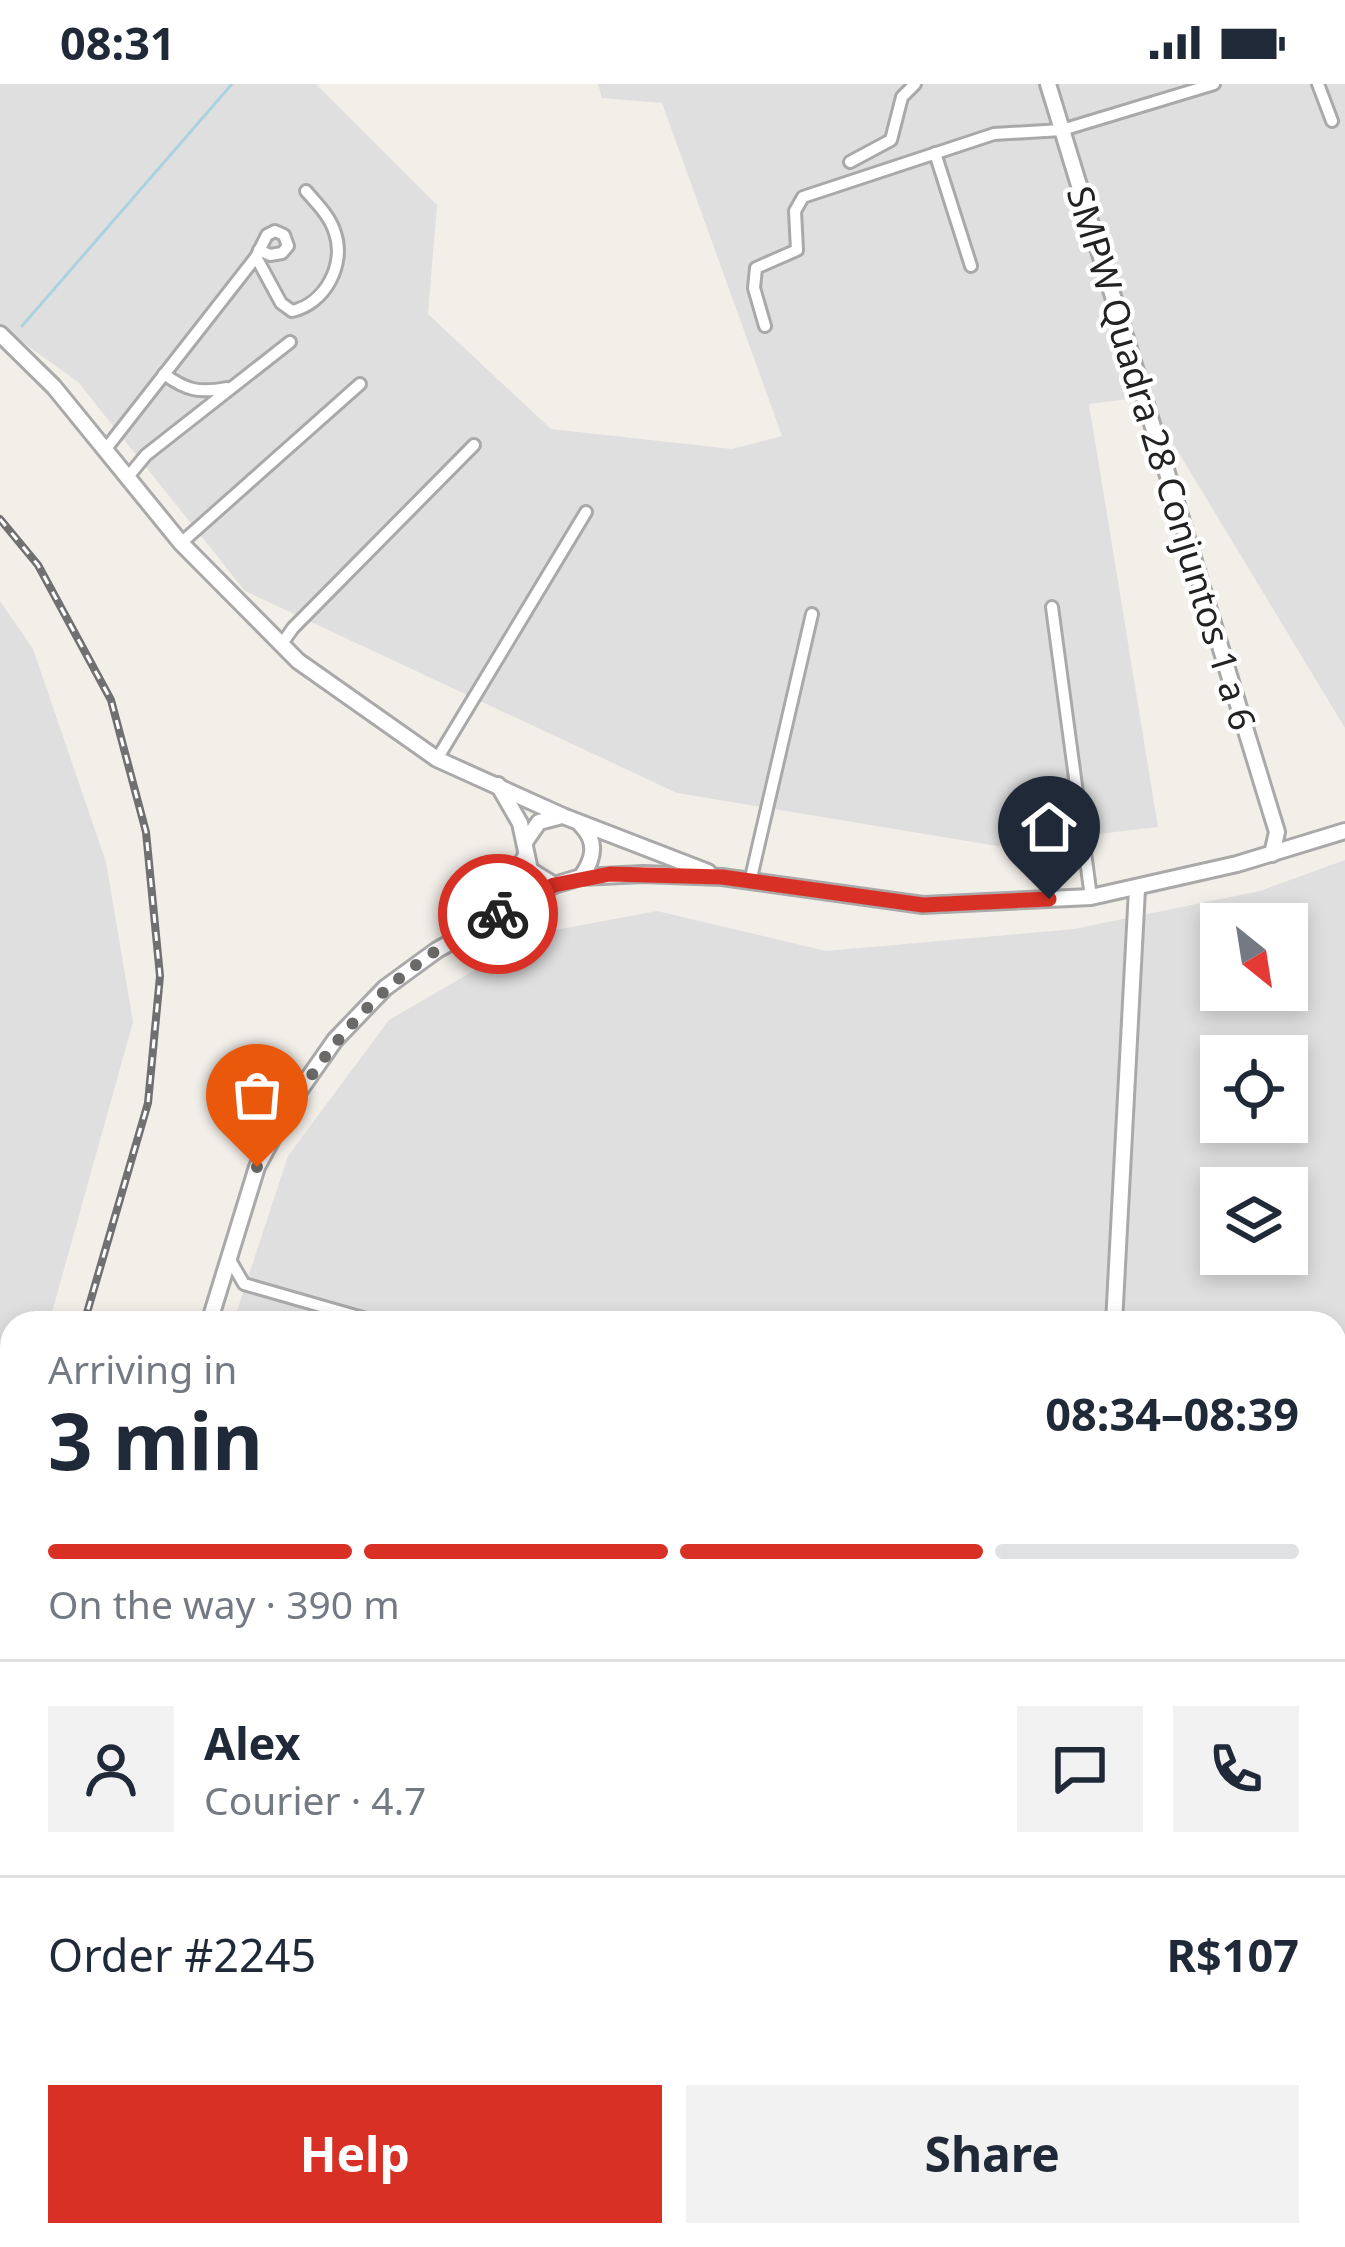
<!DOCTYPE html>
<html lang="en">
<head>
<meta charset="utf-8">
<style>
	body { margin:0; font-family:"Noto Sans",sans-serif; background:#f2f2f3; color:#1f2937; height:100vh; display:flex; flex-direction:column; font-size:45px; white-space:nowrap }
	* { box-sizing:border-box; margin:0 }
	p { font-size:39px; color:#747a83 }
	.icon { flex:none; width:66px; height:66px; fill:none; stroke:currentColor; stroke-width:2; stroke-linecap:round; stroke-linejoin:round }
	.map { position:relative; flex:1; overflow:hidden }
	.panel { position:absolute; left:0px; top:1227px; width:1347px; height:936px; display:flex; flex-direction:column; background:#fff; border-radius:36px 36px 0 0; box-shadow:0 6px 18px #0003 }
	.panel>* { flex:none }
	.needle { width:78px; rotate:150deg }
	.tools { position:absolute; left:1200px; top:819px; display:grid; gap:24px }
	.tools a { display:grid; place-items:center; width:108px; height:108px; border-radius:0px; background:#fff; box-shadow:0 6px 18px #0003; font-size:60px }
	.pin { position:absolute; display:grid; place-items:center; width:102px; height:102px; color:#fff; margin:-123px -51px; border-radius:50% 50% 50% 0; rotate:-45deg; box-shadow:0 0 12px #0007 }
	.pin .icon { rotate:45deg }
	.courier { position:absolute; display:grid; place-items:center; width:120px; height:120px; margin:-60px; border:9px solid #d93025; border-radius:50%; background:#fff; color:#222; box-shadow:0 3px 15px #0007 }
	.head em { font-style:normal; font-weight:700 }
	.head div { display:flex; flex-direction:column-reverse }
	.head { display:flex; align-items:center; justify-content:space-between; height:204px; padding:0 48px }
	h1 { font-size:78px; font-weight:700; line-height:90px }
	.bar { display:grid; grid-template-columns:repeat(4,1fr); gap:18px 12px; align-content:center; height:144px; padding:0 48px }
	.bar i { height:15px; border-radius:9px; background:#e0e1e3 }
	.bar .active { background:#d93025 }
	.bar p { grid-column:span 4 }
	.line { display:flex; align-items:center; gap:30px; padding:0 48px; border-top:3px solid #e0e1e3 }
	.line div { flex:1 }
	.round { display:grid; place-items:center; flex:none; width:126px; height:126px; border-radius:0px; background:#f2f2f3 }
	.button { display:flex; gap:24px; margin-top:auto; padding:24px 48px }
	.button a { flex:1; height:138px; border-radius:0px; background:#d93025; color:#fff; font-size:48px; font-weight:700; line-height:138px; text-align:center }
	.button a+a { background:#f2f2f3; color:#1f2937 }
	.status { display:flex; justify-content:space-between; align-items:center; height:84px; padding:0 60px; background:#fff; direction:ltr }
	.status svg { height:33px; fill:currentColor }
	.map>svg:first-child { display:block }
</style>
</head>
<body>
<div class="status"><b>08:31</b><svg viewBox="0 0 49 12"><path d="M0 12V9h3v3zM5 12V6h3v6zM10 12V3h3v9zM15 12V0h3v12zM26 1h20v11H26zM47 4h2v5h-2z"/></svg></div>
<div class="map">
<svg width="1345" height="2163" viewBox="0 0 1345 2163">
	<rect width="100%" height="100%" fill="#f2efe9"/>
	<g fill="#e0dfdf" fill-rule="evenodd">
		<polygon points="0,0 316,0 437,121 428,230 551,345 732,365 782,352 662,19 602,14 598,0 1345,0 1345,644 1145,313 1089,320 1158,743 997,762 677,709 245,507 78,298 0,242"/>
		<polygon points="0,517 33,565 106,778 133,938 49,1239 12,1239 12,1372 0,1415"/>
		<path d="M1345 776V2163H3L12 2059V2151H1335V1239H233L288 1072 389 936 539 849 657 827 826 867 1074 845 1260 807ZM1221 840H1287V906H1221ZM1221 972H1287V1038H1221ZM1221 1104H1287V1170H1221Z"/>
	</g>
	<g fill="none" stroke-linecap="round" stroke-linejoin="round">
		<polyline stroke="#aad3df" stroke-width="3" points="22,242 232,0"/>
		<defs>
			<g id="minor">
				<polyline points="1318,0 1332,37"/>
				<polyline points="935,69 971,182"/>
				<polyline points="850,78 891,56 902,13 915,0"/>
				<path d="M256 173 281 219 292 227C325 220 346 180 335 149 330 132 317 120 306 107"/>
				<polyline points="765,242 754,204 756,184 797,166 795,127 803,113 994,50 1062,46 1214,0"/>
				<path d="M164 290C187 307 200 309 227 304"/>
				<polyline points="105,366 256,173 267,151 275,147 284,151 288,162 282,169 270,171 259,166"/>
				<polyline points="127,394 146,371 290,258"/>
				<polyline points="181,459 360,300"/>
				<polyline points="1052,523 1091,813"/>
				<polyline points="281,561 293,544 474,361"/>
				<polyline points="437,675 586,428"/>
				<polyline points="750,798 812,530"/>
				<polyline points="230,1176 244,1200 380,1239"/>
				<polyline points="1335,1285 1345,1286"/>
				<polyline points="1335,1420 1345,1417"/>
				<polyline points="1335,1570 1345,1571"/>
				<polyline points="1335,1715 1345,1715"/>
				<polyline points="1335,1866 1345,1867"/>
				<polyline points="1335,2006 1345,2006"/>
				<polyline points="0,2118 12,2116"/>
				<polyline points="769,2151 777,2163"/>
				<polyline points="1116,2151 1130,2157 1283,2163"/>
				<polyline points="883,2163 883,2151"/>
			</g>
			<g id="tertiary">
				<polyline points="1048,0 1277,748 1272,770"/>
				<polyline points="0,250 54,303 181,459 298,577 437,675 563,732 708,788"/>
				<polyline points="498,701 520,739 530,786 554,801"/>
				<polyline points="525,758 539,738 562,732"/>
				<path d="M581 793C594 775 598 758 581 741"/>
				<polyline points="492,831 525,773"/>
				<polyline points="209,1239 257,1083 293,1016 335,956 385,904 437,866 554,801 581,793 643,790 722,793 923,821 1091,813 1237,780 1345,747"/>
				<polyline points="1114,1239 1137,805"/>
				<polyline points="0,1990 12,1925"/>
				<polyline points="1070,2163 1070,2151"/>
			</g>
		</defs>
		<use href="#minor" stroke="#a9a9a9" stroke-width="16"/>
		<use href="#tertiary" stroke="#a9a9a9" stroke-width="20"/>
		<use href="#minor" stroke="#fff" stroke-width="10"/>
		<use href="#tertiary" stroke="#fff" stroke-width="14"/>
		<defs>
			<g id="rail">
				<polyline points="0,435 38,481 111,616 146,748 160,892 148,1019 84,1239"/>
				<polyline points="0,1532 12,1490"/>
			</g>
		</defs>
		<use href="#rail" stroke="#707070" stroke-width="8"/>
		<use href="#rail" stroke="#fff" stroke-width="3" stroke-dasharray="9" stroke-linecap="butt"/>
	</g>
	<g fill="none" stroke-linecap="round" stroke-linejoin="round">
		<path stroke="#6b6a68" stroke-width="12" stroke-dasharray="0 21.6" d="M257 1083C318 967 379 891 498 830"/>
		<polyline stroke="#d93025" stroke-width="15" points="498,830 554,801 610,790 722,793 923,821 1049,815"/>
	</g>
	<g text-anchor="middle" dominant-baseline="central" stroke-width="9" stroke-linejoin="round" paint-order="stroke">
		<g font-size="36" fill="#222" stroke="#fff">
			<text transform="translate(1162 374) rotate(73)">SMPW Quadra 28 Conjuntos 1 a 6</text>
		</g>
	</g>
</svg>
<div class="tools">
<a><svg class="needle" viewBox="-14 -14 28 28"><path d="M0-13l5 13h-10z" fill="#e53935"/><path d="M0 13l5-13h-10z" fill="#747a83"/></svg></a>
<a><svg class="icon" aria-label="locate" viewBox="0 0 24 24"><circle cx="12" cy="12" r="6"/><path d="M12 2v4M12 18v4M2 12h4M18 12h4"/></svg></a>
<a><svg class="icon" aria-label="layers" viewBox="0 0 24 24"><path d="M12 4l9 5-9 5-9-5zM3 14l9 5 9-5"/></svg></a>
</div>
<div class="pin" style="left:257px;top:1083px;background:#ea580c"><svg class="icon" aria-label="bag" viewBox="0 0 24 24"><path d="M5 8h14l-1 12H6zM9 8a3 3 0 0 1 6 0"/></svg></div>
<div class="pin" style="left:1049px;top:815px;background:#1f2937"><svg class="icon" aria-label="home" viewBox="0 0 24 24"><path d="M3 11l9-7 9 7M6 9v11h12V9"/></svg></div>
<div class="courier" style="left:498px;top:830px"><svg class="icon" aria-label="bike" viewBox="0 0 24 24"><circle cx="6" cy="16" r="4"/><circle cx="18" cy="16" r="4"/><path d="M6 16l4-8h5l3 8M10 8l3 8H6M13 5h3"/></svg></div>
<section class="panel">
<div class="head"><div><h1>3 min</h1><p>Arriving in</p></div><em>08:34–08:39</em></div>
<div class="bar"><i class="active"></i><i class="active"></i><i class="active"></i><i></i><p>On the way · 390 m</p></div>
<div class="line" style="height:216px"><a class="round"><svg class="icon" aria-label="person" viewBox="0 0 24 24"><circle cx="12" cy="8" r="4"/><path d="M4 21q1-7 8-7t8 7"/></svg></a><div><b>Alex</b><p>Courier · 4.7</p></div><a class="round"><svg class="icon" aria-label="chat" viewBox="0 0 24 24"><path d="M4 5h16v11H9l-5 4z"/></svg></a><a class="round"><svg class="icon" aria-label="phone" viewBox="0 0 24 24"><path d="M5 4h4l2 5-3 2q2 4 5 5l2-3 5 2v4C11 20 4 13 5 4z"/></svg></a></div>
<div class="line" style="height:156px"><div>Order #2245</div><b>R$107</b></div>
<div class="button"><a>Help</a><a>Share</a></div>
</section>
</div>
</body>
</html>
